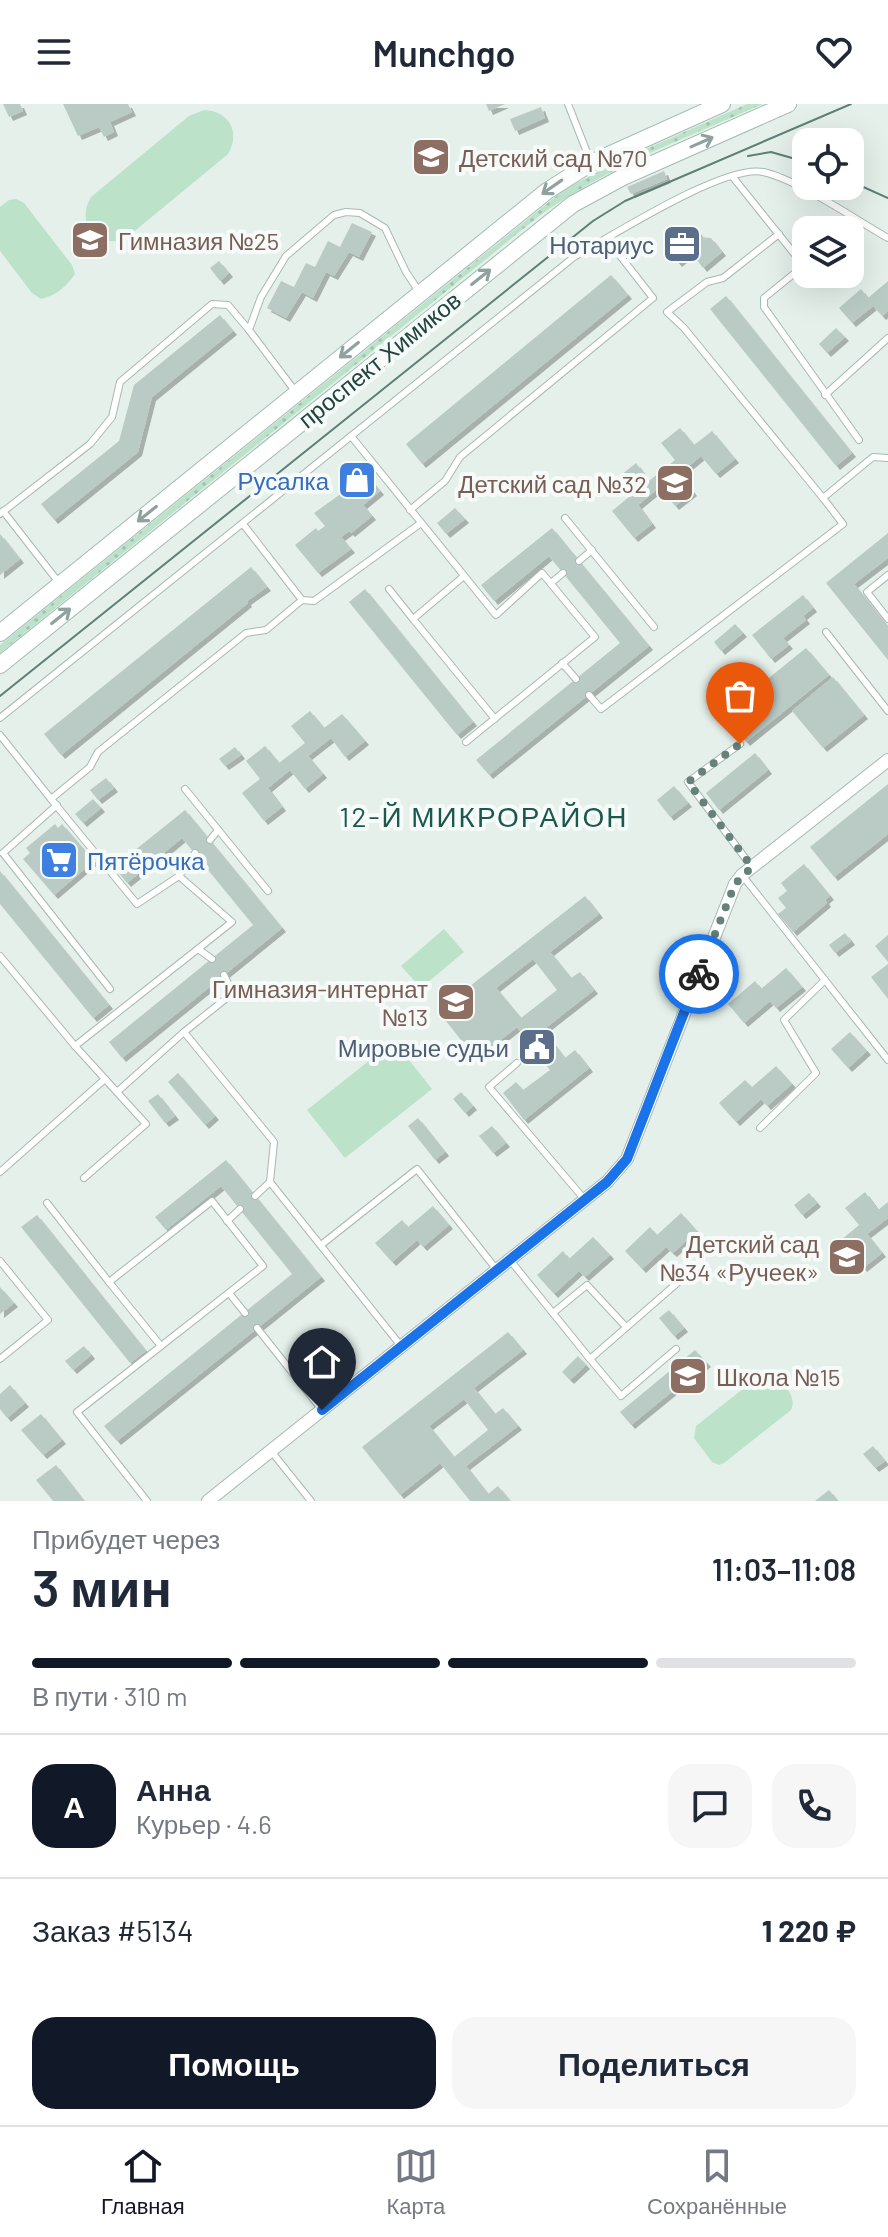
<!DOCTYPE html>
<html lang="ru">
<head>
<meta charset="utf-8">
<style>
	body { margin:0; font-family:Barlow,sans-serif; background:#f6f6f7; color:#1f2937; height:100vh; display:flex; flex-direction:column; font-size:30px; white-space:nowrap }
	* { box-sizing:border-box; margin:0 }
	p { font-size:26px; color:#747a83 }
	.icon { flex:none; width:44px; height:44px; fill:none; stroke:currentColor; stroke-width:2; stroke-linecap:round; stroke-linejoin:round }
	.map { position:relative; height:1397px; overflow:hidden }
	.details { display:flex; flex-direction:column; background:#fff; flex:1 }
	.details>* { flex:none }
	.controls { position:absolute; left:792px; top:24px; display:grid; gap:16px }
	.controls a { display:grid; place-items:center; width:72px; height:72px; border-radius:16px; background:#fff; box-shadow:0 8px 32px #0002; font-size:40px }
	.pin { position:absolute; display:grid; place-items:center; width:68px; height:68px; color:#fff; margin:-82px -34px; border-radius:50% 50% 50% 0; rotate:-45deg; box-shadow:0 0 8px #0007 }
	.pin .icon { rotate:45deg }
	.courier { position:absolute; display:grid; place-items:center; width:80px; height:80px; margin:-40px; border:6px solid #1a73e8; border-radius:50%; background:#fff; color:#222; box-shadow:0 2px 10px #0007 }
	.head em { font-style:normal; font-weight:600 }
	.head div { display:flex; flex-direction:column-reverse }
	.head { display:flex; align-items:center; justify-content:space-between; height:136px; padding:0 32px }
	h1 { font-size:52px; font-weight:600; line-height:60px }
	.bar { display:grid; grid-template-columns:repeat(4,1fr); gap:12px 8px; align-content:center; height:96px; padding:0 32px }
	.bar i { height:10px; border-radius:6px; background:#e0e1e3 }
	.bar .current { background:#111827 }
	.bar p { grid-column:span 4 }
	.line { display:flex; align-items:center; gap:20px; padding:0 32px; border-top:2px solid #e0e1e3 }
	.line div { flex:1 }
	.round { display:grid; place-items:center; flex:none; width:84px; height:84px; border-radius:24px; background:#f6f6f7 }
	.cta { display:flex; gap:16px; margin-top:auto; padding:16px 32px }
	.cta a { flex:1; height:92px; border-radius:24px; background:#111827; color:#fff; font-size:32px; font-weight:600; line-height:92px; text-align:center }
	.cta a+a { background:#f6f6f7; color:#1f2937 }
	header { display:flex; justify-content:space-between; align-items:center; height:104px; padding:0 32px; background:#fff; font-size:36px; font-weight:600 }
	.dock { display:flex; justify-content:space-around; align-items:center; height:112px; border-top:2px solid #e0e1e3; background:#fff; font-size:22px; color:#747a83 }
	.dock a { display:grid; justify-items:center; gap:4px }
	.dock .current { color:#111827 }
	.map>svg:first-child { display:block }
</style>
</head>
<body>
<header><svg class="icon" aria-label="menu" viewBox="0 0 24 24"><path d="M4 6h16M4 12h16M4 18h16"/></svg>Munchgo<svg class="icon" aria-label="heart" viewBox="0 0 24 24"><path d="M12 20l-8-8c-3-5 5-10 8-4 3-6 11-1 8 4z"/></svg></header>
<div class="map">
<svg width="888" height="1397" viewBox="0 0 888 1397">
	<defs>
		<pattern id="green-dots" width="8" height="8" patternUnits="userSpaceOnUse" patternTransform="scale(2)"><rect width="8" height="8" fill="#bce2c9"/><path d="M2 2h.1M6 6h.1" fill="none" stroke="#a1c3ae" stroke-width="1.8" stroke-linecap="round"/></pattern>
		<filter id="shadow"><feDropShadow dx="4" dy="4" stdDeviation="0" flood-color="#0004"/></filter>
	</defs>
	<rect width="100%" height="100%" fill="#e5f0eb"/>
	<path fill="url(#green-dots)" d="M747 0H763C686 34 606 63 538 113L0 549V541L565 85 617 58Z"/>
	<g fill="#bce2c9">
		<path d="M204 6C229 7 241 28 228 50L125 135C97 145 75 119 91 93L189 12Z"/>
		<path d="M16 95 24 99 72 161 75 170C67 182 55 192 41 195L32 189 0 147V103L9 96Z"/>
		<polygon points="444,825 464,848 421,884 401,862"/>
		<polygon points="394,937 432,985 345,1054 307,1006"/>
		<path d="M769 1268C781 1274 798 1293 791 1306L724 1359 719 1361 712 1358 694 1334 696 1322 763 1269Z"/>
	</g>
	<g fill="#bacbc5" fill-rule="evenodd" filter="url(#shadow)">
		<polygon points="3,0 20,0 23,7 9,13"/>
		<polygon points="63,0 128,0 132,8 110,18 114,28 104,33 99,23 78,32"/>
		<polygon points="486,0 505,0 489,7"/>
		<polygon points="541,3 545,14 515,27 510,15"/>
		<polygon points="664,67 667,75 631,90 627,83"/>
		<polygon points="352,119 372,128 359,153 349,148 334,172 326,168 313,194 302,188 286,214 267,204 281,177 294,183 306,159 315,163 328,137 340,143"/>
		<polygon points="690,126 697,126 701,133 711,134 722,148 703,164 694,152 688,151 678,159 664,142 678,130 687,132"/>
		<polygon points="219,157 229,169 220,177 210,164"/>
		<polygon points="611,171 628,191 422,360 406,340"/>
		<polygon points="888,177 888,207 882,212 873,202 852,219 839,204 861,185 868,194"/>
		<polygon points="726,192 852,349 836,362 710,205"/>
		<polygon points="220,211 233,227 152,293 138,348 54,416 41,400 119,337 134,281"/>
		<polygon points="836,224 845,233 827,249 819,240"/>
		<polygon points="680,324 694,341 712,327 735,355 716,370 701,352 679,370 693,388 675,402 660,383 638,401 652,420 634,434 612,407 630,392 616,375 636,359 649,377 675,356 661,339"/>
		<polygon points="363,366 380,387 363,401 372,412 351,429 349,427 341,433 351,445 318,469 295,441 316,424 318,427 325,422 314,409 349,384 346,380"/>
		<polygon points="455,404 465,415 446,430 437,419"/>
		<polygon points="552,424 649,542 489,671 476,656 620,539 549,452 494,497 481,481"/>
		<polygon points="888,429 888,454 854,480 888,523 888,556 826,479"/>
		<polygon points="0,430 20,455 0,471"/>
		<polygon points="251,463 267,483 247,497 248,499 61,651 44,630"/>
		<polygon points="365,485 473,618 457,631 349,498"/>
		<polygon points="803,491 813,504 803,512 806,516 783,534 789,541 771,555 752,531"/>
		<polygon points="735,520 743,529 721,547 714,538"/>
		<polygon points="806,544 829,571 746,638 717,601 737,585 744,594"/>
		<polygon points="833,573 864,611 823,644 792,607"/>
		<polygon points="310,607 324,624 342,610 365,637 345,653 331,634 308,652 323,670 305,685 290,666 268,684 282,703 264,717 242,689 260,675 246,657 265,642 279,659 305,639 291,622"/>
		<polygon points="235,643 241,651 225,662 219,655"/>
		<polygon points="755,649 768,666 719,706 706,689"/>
		<polygon points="106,674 114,684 98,696 90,686"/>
		<polygon points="888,680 888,730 834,773 810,743"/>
		<polygon points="674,682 688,699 670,713 657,696"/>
		<polygon points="93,695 101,704 83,719 75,710"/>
		<polygon points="185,706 282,824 122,954 109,938 253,821 182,734 127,779 114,763"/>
		<polygon points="55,720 58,724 62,720 94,757 54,791 23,755 30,749 26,744"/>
		<polygon points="804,760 830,792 825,796 827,799 793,828 778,810 786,804 778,794 787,787 781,779"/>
		<polygon points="0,767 109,901 93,914 0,800"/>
		<path d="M585 792 599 810 550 848 571 874 580 868 594 886 543 926 565 954 575 946 589 964 524 1016 503 989 516 978 523 986 550 966 517 923 476 955 438 907ZM533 855 557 886 521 914 496 884Z"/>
		<polygon points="845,829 851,837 835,849 829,841"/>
		<polygon points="888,831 888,858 875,842"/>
		<polygon points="888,860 888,895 871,873"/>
		<polygon points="786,864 802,883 776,904 770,897 744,919 728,900 755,877 761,885"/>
		<polygon points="850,928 867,947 848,964 831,945"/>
		<polygon points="776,962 792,980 767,1002 761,995 736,1018 719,999 745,976 752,983"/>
		<polygon points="178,969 215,1012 205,1021 168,978"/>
		<polygon points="461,988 473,1002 465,1009 453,995"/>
		<polygon points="158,990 175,1012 165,1019 148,997"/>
		<polygon points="418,1014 445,1048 435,1056 408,1022"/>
		<polygon points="492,1022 506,1039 493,1049 479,1032"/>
		<polygon points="226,1056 321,1173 117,1337 104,1322 292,1170 221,1082 166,1126 155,1113"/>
		<polygon points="865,1088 878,1106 888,1098 888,1114 867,1130 882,1149 863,1164 841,1136 859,1121 845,1104"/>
		<polygon points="809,1089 817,1099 802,1111 794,1101"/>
		<polygon points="433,1102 449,1121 423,1143 417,1136 392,1158 375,1139 402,1116 408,1123"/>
		<polygon points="681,1109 697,1127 673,1149 666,1143 642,1165 625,1147 650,1123 657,1131"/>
		<polygon points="37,1111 146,1247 130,1259 21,1123"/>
		<polygon points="593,1133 610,1151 585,1173 579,1167 554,1190 537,1171 563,1147 569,1155"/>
		<polygon points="0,1183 14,1199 0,1210"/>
		<polygon points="669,1206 684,1224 674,1232 659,1214"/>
		<path d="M508 1228 523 1246 474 1284 495 1310 503 1304 518 1322 466 1362 488 1390 498 1382 510 1397H470L440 1359 400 1391 362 1343ZM464 1295 488 1326 454 1353 429 1322Z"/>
		<polygon points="84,1242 91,1251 73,1266 65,1257"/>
		<polygon points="695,1246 707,1259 631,1321 620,1308"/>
		<polygon points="578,1252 586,1261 570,1276 562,1268"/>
		<polygon points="10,1281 25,1299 7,1314 0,1305 0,1290"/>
		<polygon points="41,1310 62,1336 43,1351 21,1326"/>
		<polygon points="873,1342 885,1357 875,1364 863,1350"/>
		<polygon points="56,1361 84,1397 53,1397 36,1376"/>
		<polygon points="829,1386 838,1397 815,1397"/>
	</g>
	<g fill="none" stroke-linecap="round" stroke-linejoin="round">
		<defs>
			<g id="lane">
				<polyline points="568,0 590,56"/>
				<polyline points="732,72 800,157 796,168 764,194 764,203 859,336"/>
				<polyline points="779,130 723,174 707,178 667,208 684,224 823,394 873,353 888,354"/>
				<polyline points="295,287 249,226 261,193 286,152 334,111 346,108 360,109 385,124 406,168 420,189"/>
				<polyline points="825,291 888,234"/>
				<polyline points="351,332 496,511 542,469 595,533 466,638"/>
				<polyline points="410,406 445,377 460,353 653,194 607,135"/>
				<polyline points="3,407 60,480"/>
				<polyline points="0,410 90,340 112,313 120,278 212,200 228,201 249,226"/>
				<polyline points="565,414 654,523"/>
				<polyline points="243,420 302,496"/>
				<polyline points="579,457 592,446"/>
				<polyline points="888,471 867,488 888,515"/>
				<polyline points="464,472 413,515 495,615"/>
				<polyline points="551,479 563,469"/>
				<polyline points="389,485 413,515"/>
				<polyline points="826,528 888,607"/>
				<polyline points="562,559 576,575"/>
				<polyline points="589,591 601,605 843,420 823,394"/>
				<path d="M0 614 574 153C612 132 724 60 763 68 797 75 856 116 888 134"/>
				<polyline points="0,631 51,695 90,663 98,648 246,529 266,526 302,496 314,497 421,419"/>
				<polyline points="740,640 688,678 752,763"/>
				<polyline points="185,685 268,787"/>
				<polyline points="51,695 137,800 179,772 232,818 75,942 146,1020 84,1074"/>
				<polyline points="210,736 218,726"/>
				<polyline points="3,749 110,885"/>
				<polyline points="3,749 57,701"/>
				<polyline points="742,771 888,956"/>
				<polyline points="179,772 195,749"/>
				<polyline points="198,845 212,855"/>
				<polyline points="0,852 75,942"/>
				<polyline points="184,928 274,1038 270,1078 401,1242"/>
				<polyline points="517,959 489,983 585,1096"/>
				<polyline points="117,988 184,928 233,889 224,871"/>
				<polyline points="760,1024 816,969 784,916 825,876"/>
				<polyline points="0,1068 105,975"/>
				<polyline points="255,1092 270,1078"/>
				<polyline points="47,1099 109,1178 212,1097 263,1162 77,1308 147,1397"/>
				<polyline points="227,1117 240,1105"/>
				<polyline points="321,1141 417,1065 497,1166"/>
				<polyline points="510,1156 590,1255 683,1174"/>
				<polyline points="0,1157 48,1216 0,1255"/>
				<polyline points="109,1178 161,1242"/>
				<polyline points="229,1189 245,1209"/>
				<polyline points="553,1209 587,1181 626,1223"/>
				<polyline points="257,1224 322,1306"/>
				<polyline points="590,1255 621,1292 676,1245"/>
				<polyline points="271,1347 311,1397"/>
			</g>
			<polyline id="street" points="208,1397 607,1078 627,1055 735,780 742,771 888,656"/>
			<g id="secondary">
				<polyline points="0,529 547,87 591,59 722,0"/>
				<polyline points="0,561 573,100 623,73 788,0"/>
			</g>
		</defs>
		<use href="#lane" stroke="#a7b9b3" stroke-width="8"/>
		<use href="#street" stroke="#a7b9b3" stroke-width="14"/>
		<use href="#secondary" stroke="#a2bcb5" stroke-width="18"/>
		<use href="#lane" stroke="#fff" stroke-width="6"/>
		<use href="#street" stroke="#fff" stroke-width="12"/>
		<use href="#secondary" stroke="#fff" stroke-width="16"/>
		<g stroke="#5d7f78" stroke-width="2">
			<polyline points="748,52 771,48 806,58"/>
			<polyline points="850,77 888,94"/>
			<polyline points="0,592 593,117 625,97 851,0"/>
		</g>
	</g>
	<defs><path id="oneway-shaft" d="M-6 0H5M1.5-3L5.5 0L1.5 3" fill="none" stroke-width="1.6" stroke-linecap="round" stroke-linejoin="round" transform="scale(2)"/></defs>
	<g stroke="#90a29e">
		<use href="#oneway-shaft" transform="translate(702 38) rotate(-24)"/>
		<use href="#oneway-shaft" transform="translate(552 83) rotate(145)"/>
		<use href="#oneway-shaft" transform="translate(481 173) rotate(-39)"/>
		<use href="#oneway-shaft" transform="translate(349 246) rotate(141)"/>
		<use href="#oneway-shaft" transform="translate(147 410) rotate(141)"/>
		<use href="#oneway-shaft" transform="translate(61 512) rotate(-39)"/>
	</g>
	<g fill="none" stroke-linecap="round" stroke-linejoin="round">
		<polyline stroke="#66807a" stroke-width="8" stroke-dasharray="0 14.4" points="699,870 735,780 752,763 688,678 740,640"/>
		<polyline stroke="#1a73e8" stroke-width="10" points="322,1306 607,1078 627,1055 699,870"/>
	</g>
	<defs>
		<symbol id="school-square" viewBox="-11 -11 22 22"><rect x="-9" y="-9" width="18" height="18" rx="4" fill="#8d6e63" stroke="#f6fbf9"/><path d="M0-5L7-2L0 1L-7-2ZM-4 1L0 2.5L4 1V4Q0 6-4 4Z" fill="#fff"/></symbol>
		<symbol id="office-square" viewBox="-11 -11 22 22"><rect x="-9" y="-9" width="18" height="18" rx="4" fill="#5c6f8a" stroke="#f6fbf9"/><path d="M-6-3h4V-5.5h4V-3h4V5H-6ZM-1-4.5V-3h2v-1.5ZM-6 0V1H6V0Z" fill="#fff"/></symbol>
		<symbol id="shop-square" viewBox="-11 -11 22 22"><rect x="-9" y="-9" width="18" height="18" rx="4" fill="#3f7fe0" stroke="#f6fbf9"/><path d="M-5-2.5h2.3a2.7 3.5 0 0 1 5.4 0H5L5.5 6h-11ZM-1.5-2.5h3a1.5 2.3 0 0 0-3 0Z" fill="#fff"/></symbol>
		<symbol id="supermarket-square" viewBox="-11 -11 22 22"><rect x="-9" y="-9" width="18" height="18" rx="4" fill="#3f7fe0" stroke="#f6fbf9"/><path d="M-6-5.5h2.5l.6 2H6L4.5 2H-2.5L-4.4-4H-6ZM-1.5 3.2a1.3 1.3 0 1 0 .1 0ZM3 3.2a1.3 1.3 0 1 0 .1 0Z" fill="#fff"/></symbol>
		<symbol id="civic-square" viewBox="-11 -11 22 22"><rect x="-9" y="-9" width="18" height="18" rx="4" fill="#5c6f8a" stroke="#f6fbf9"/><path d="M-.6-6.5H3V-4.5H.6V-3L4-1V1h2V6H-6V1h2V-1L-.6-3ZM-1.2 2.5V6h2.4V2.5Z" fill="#fff"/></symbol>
	</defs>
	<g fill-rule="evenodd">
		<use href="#school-square" x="409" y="31" width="44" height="44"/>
		<use href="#school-square" x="68" y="114" width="44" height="44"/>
		<use href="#office-square" x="660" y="118" width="44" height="44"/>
		<use href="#shop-square" x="335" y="354" width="44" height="44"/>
		<use href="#school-square" x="653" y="357" width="44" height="44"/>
		<use href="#supermarket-square" x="37" y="734" width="44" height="44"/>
		<use href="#school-square" x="434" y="876" width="44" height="44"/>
		<use href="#civic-square" x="515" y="921" width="44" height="44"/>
		<use href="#school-square" x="825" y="1131" width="44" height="44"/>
		<use href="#school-square" x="666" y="1250" width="44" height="44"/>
	</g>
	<g text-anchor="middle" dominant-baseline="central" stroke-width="8" stroke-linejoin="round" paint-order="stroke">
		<g font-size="24" fill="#785e54" stroke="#f6fbf9" text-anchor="start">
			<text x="459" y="53">Детский сад №70</text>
			<text x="118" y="136">Гимназия №25</text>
			<text x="647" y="379" text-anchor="end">Детский сад №32</text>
			<text x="428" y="884" text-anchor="end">Гимназия-интернат<tspan x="428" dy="28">№13</tspan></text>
			<text x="819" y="1139" text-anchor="end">Детский сад<tspan x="819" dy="28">№34 «Ручеек»</tspan></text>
			<text x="716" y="1272">Школа №15</text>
		</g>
		<g font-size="24" fill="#4e5e75" stroke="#f6fbf9" text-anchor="end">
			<text x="654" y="140">Нотариус</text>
			<text x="509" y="943">Мировые судьи</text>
		</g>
		<g font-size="24" fill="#22443d" stroke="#f6fbf9">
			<text transform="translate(379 255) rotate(-39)">проспект Химиков</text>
		</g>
		<g font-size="24" fill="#366cbe" stroke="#f6fbf9" text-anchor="end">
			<text x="329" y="376">Русалка</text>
			<text x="87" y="756" text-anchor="start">Пятёрочка</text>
		</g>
		<g font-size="28" letter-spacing="2" fill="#1b594d" stroke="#f6fbf9">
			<text x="484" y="712">12-Й МИКРОРАЙОН</text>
		</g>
	</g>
</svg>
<div class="controls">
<a><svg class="icon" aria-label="locate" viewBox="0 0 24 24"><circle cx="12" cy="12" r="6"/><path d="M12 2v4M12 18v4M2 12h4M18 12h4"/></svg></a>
<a><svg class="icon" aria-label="layers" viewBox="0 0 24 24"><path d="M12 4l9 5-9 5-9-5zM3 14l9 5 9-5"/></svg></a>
</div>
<div class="pin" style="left:740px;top:640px;background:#ea580c"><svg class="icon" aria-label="bag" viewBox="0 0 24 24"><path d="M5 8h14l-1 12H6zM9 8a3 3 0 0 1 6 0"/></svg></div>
<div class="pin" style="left:322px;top:1306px;background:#1f2937"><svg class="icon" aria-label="home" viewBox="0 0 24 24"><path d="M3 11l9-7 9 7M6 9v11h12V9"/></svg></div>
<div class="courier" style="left:699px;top:870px"><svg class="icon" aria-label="bike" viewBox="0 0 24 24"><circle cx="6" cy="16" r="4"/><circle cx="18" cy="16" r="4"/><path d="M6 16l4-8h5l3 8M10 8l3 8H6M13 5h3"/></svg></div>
</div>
<section class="details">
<div class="head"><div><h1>3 мин</h1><p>Прибудет через</p></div><em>11:03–11:08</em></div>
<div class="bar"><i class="current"></i><i class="current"></i><i class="current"></i><i></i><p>В пути · 310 m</p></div>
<div class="line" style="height:144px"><b class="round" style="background:#111827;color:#fff">А</b><div><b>Анна</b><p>Курьер · 4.6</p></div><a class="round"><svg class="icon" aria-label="chat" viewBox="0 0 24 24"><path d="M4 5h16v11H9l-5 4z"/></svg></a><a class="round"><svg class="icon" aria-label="phone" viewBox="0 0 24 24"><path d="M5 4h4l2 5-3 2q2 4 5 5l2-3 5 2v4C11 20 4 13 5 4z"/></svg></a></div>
<div class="line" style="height:104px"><div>Заказ #5134</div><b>1 220 ₽</b></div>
<div class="cta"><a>Помощь</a><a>Поделиться</a></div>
</section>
<nav class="dock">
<a class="current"><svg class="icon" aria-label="home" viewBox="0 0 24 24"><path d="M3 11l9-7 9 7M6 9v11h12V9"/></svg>Главная</a>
<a><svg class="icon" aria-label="map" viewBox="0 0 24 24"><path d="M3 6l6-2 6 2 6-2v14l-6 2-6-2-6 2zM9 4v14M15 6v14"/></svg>Карта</a>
<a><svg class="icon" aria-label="saved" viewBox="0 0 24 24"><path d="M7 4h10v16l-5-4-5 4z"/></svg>Сохранённые</a>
</nav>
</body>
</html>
